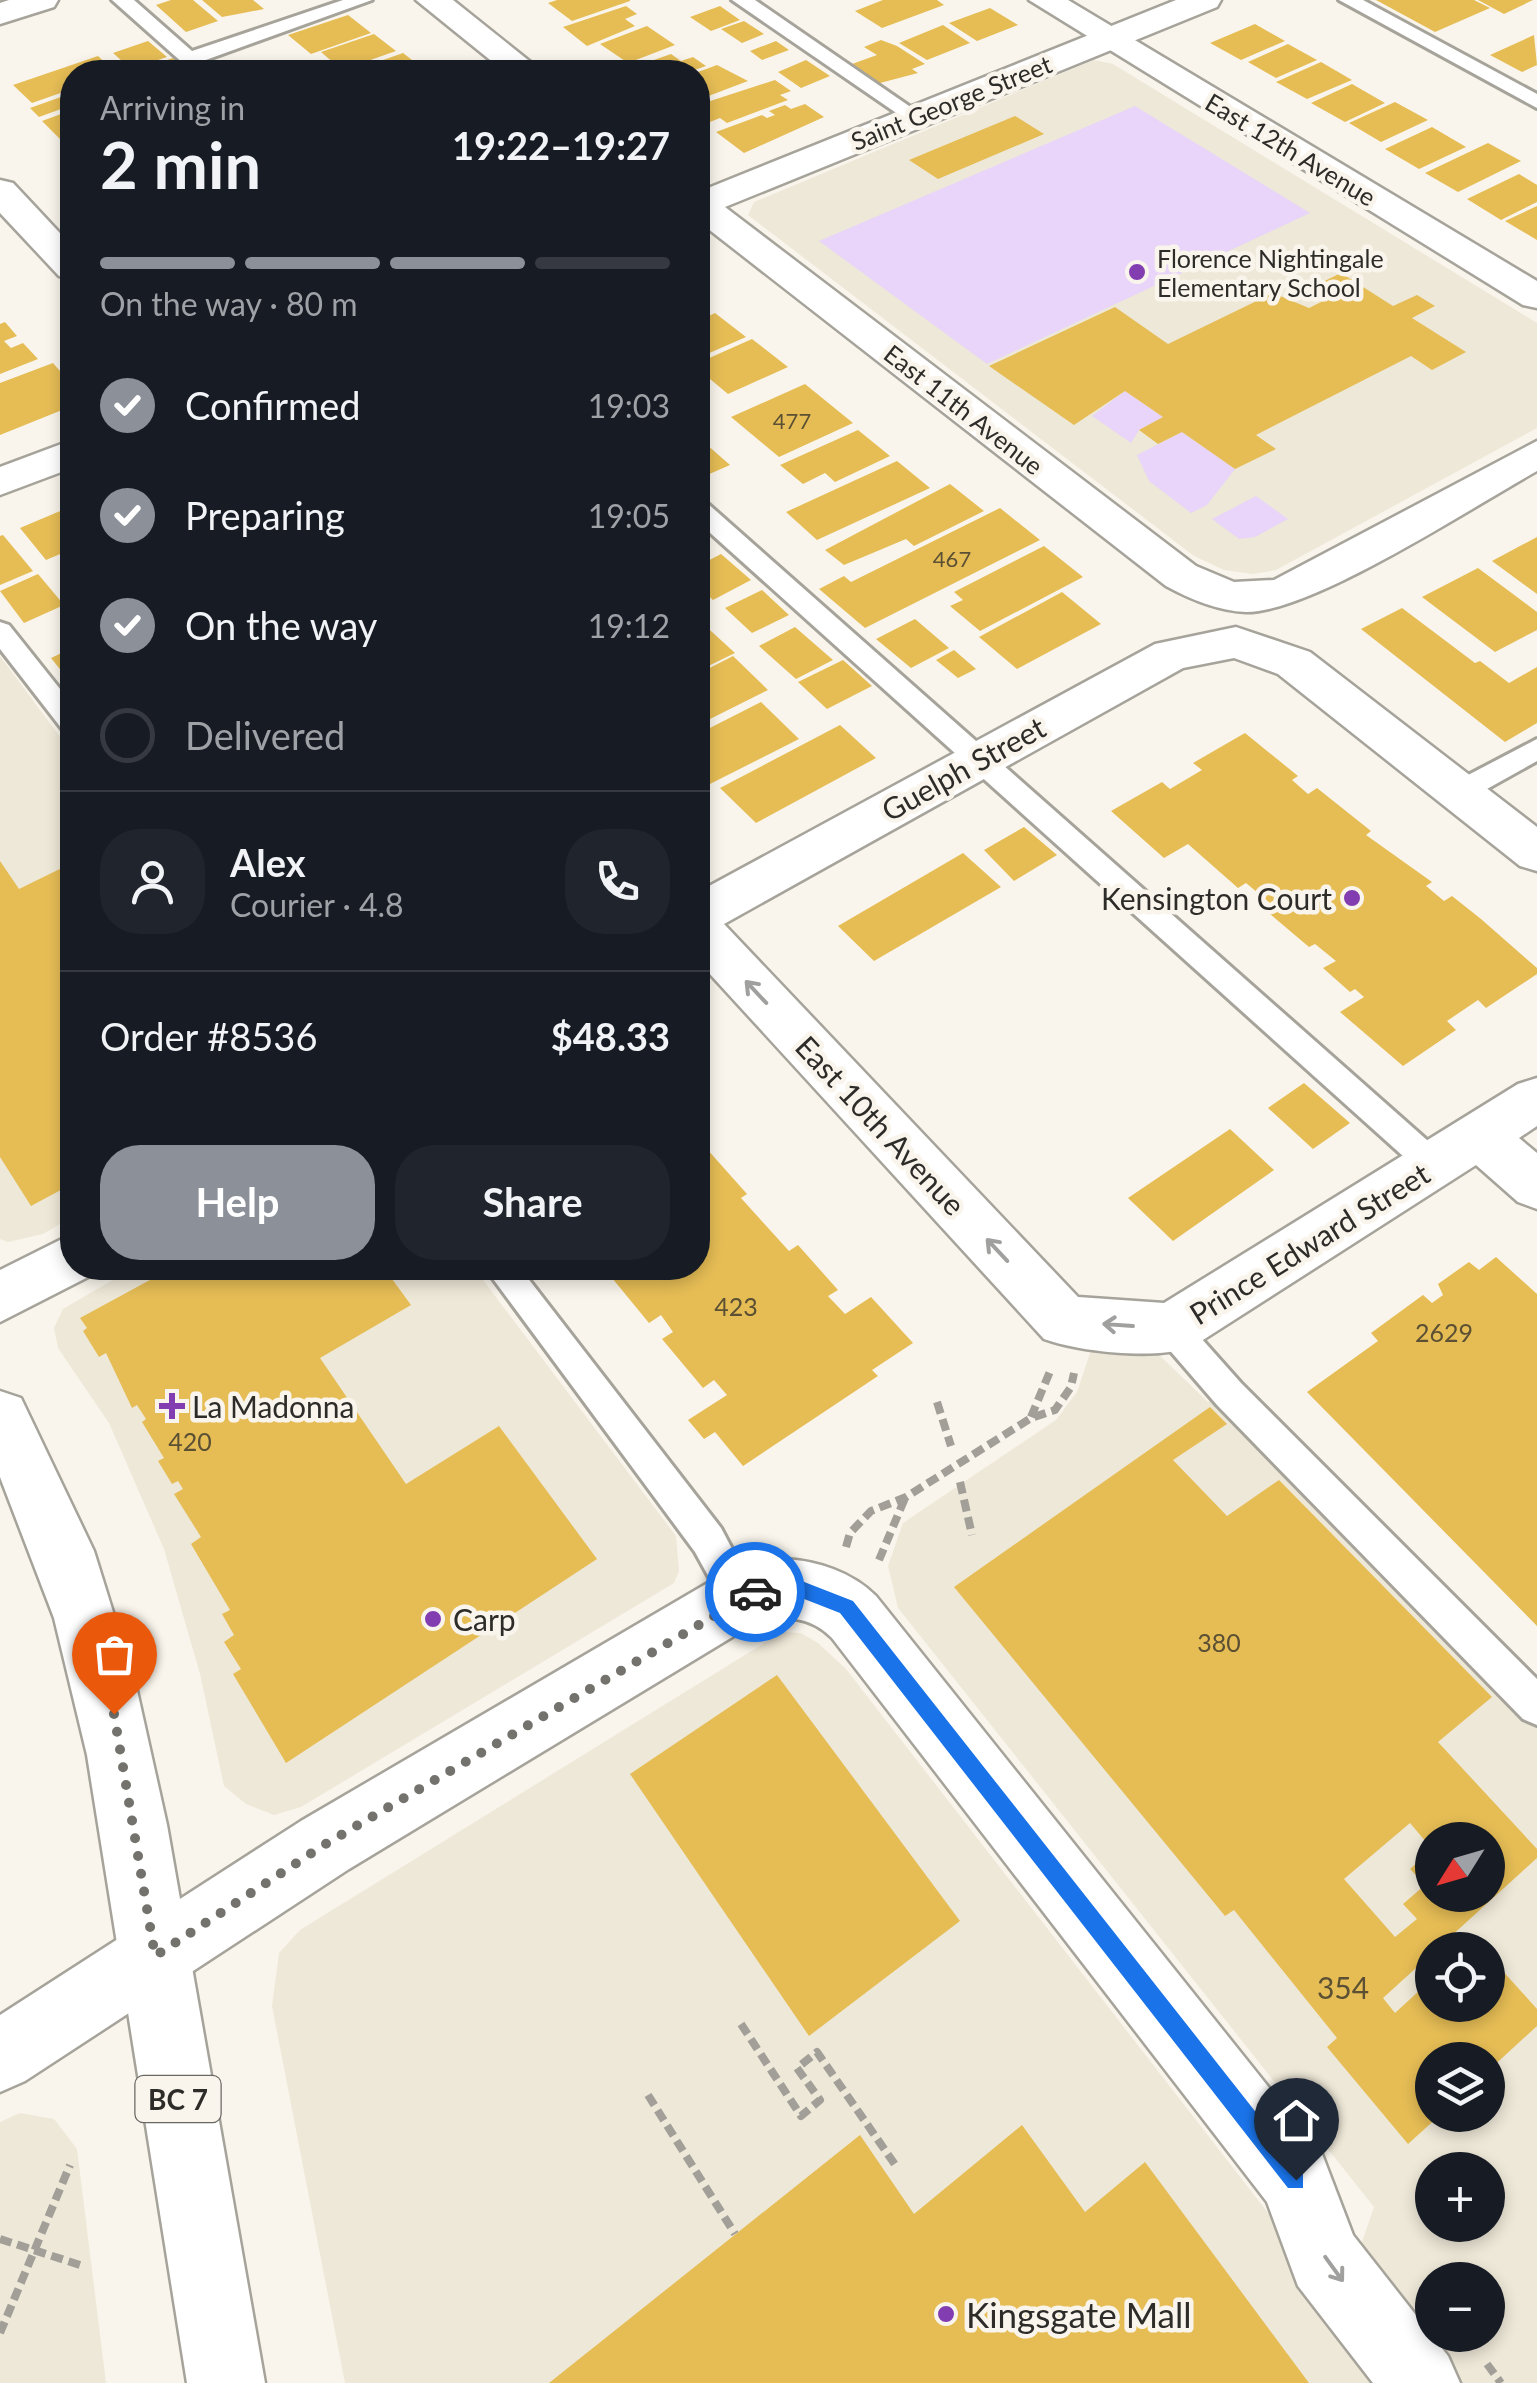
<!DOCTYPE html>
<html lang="en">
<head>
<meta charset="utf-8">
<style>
	body { margin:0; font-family:Lato,sans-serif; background:#20242c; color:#f1f3f6; height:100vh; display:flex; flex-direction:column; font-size:38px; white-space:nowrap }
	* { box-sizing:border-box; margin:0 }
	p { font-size:32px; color:#9ea1a6 }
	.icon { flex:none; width:55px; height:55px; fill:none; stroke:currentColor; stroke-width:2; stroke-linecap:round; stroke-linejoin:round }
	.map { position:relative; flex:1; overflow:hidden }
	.drawer { position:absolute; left:60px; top:60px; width:650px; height:1220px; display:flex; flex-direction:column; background:#171b24; border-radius:40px; box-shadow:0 5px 15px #0003 }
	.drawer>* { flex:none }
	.needle { width:65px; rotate:233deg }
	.fabs { position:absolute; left:1415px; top:1822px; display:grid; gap:20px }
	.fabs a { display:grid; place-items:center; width:90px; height:90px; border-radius:50%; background:#171b24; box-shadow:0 5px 15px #0003; font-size:50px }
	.pin { position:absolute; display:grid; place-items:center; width:85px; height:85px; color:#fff; margin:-102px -42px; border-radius:50% 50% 50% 0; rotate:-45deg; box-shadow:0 0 10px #0007 }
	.pin .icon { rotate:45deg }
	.courier { position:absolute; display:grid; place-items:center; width:100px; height:100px; margin:-50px; border:8px solid #1a73e8; border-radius:50%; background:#fff; color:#222; box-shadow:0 2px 12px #0007 }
	.head em { font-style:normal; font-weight:700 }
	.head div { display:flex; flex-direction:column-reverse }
	.head { display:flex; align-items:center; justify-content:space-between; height:170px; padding:0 40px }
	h1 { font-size:65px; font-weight:700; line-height:75px }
	.bar { display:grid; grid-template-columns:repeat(4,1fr); gap:15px 10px; align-content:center; height:120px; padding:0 40px }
	.bar i { height:12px; border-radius:8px; background:#363941 }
	.bar .selected { background:#8c9099 }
	.bar p { grid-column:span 4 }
	.line { display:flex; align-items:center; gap:25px; padding:0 40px; border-top:2px solid #363941 }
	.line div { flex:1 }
	.round { display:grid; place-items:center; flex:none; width:105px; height:105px; border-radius:40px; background:#20242c }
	ol { padding:0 40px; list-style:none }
	li { display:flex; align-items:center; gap:30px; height:110px }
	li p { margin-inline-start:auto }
	li .icon { padding:10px; border-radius:50%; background:#8c9099; color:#fff; stroke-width:4 }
	li:last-child { color:#9ea1a6 }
	li i { width:55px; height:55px; border:5px solid #363941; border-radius:50% }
	.action { display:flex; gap:20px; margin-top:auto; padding:20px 40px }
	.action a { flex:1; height:115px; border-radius:40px; background:#8c9099; color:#fff; font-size:40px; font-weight:700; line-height:115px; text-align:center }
	.action a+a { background:#20242c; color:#f1f3f6 }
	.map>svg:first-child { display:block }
</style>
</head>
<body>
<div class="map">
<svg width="1537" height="2383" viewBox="0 0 1537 2383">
	<rect width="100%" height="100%" fill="#f9f5ec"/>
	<g fill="#eee8d8" fill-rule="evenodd">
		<polygon points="1094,60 1113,64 1537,323 1537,428 1276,570 1253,574 1224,570 1194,556 748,215 754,202"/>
		<polygon points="0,656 72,753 72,1217 43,1234 8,1242 0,1239"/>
		<polygon points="133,1268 474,1268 676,1536 679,1571 674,1583 301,1807 274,1815 246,1804 224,1786 200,1674 164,1549 109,1423 58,1348 54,1328 63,1309"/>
		<path d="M1107 1343 1155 1351 1208 1402 1229 1394 1537 1706V2383H1450L1366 2277 1362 2242 1374 2207 898 1608 888 1566 903 1523 1056 1420 1077 1392 1091 1350ZM1432 1840H1488V1895H1432ZM1432 1950H1488V2005H1432ZM1432 2060H1488V2115H1432ZM1432 2170H1488V2225H1432ZM1432 2280H1488V2335H1432Z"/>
		<polygon points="782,1632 801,1633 818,1643 846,1669 1400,2383 345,2383 272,2006 279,1953 300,1930"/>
		<polygon points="20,2113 54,2119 77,2149 106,2383 0,2383 0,2122"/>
	</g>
	<g fill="#e8d5f9">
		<polygon points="1135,106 1310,213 987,364 819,241"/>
		<polygon points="1125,391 1163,417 1139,430 1131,443 1092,416"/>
		<polygon points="1182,432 1235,469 1207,505 1191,513 1149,481 1137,455"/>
		<polygon points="1256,496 1288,519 1255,537 1239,539 1212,519"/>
	</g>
	<g fill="#e6bd55" fill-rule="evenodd">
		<polygon points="171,0 193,0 218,21 186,32 156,5"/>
		<polygon points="202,0 253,0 264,9 222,17"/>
		<polygon points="557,0 630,0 630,1 572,21 548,3"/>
		<polygon points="883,0 937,0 944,5 882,28 855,11"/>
		<polygon points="1376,0 1474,0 1490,8 1435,32"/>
		<polygon points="1478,0 1533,0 1504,14"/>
		<polygon points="626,6 637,14 625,19 635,26 587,46 563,27"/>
		<polygon points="720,6 740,20 711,31 690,17"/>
		<polygon points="990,8 1018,25 977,41 949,23"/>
		<polygon points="348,15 371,33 311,54 288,35"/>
		<polygon points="744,21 764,34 742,43 721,29"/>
		<polygon points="1255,24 1285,41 1241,60 1210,43"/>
		<polygon points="943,25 970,43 927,60 899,43"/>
		<polygon points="647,26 675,45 628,63 600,44"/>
		<polygon points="374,34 396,51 342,70 321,52"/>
		<polygon points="1534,35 1537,65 1522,72 1490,55"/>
		<polygon points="881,40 897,46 925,64 912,69 918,73 880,83 852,64 877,55 864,47"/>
		<polygon points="148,41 167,57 131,69 113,53"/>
		<polygon points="776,41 789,50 762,60 750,51"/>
		<polygon points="1288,44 1317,60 1276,78 1248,62"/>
		<polygon points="403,53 425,70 349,72"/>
		<polygon points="671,54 681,61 693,57 706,66 689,72 636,72 631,68"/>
		<polygon points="98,56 115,72 72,72 72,89 32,103 13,85"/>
		<polygon points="173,58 183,67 167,72 143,68"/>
		<polygon points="806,60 830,76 801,88 778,72"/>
		<polygon points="1321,62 1352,80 1307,99 1276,82"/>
		<polygon points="717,65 748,81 698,100 698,72"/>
		<polygon points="775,80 791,91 780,95 788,100 727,123 720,118 705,124 698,118 698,105"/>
		<polygon points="1352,84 1385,103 1345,122 1311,103"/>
		<polygon points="72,93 72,105 39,117 30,108"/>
		<polygon points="1395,102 1428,120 1381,142 1349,123"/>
		<polygon points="805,104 824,117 744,153 716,132 762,115 767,118 775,115 769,111 785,105 791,109"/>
		<polygon points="72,110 72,135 60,139 42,121"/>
		<polygon points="1015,116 1044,134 938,179 909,160"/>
		<polygon points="1432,127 1466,147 1419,169 1385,149"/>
		<polygon points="1488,143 1521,161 1458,192 1425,173"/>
		<polygon points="1519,174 1537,185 1537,202 1501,220 1467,199"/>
		<polygon points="1537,206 1537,240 1505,221"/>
		<polygon points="1341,273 1393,306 1417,295 1435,306 1412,318 1466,352 1432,370 1411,356 1256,435 1276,449 1235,469 1182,432 1158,444 1139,430 1163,417 1125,391 1074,425 989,366 1115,307 1168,344 1273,293 1309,308 1323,301 1306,290"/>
		<polygon points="715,313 746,337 698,358 698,321"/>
		<polygon points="5,322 17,336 4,341 11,348 23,343 38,359 0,374 0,324"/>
		<polygon points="752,339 788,367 728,394 698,369 698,363"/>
		<polygon points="53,363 72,385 72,406 0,435 0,383"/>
		<polygon points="805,384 853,423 779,457 731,417"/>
		<polygon points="858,430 890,456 835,482 825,473 803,484 780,465"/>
		<polygon points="698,437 730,465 698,479"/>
		<polygon points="897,461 930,488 817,540 786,512"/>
		<polygon points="950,484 984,511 914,546 906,539 844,565 825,550"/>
		<polygon points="72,506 72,549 46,560 20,528"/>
		<polygon points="1000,508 1040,540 865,628 819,589 844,576 851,582"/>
		<polygon points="3,535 33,571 0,585 0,536"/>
		<polygon points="1537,537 1537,594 1492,561"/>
		<polygon points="1044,546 1083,577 980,631 950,606 963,600 954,592"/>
		<polygon points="721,554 751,580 713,600 698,586 698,566"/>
		<polygon points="1478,568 1537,612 1537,630 1495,652 1422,597"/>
		<polygon points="38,574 64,605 24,623 0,591"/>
		<polygon points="762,590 789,615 752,633 725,608"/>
		<polygon points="1062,592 1101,624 1017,669 979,637"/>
		<polygon points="1402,608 1475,663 1480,661 1509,683 1537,667 1537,723 1505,742 1361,629"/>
		<polygon points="915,619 949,648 911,668 876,639"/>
		<polygon points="700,621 735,653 698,671 698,622"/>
		<polygon points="795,627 833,660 796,679 759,646"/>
		<polygon points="72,648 72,684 51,658"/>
		<polygon points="954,650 976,669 958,678 936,660"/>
		<polygon points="733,656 768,690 698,725 698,674"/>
		<polygon points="843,660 872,686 827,709 798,682"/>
		<polygon points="761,702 799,739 710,784 698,771 698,734"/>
		<polygon points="840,725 876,758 756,823 720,788"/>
		<polygon points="1245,733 1298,776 1292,780 1308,794 1317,788 1371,831 1366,835 1432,882 1426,886 1444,901 1452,896 1481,919 1537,968 1537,974 1486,1008 1478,1000 1447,1021 1456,1030 1403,1066 1340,1012 1364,997 1355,989 1350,992 1323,968 1336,961 1315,944 1309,947 1270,914 1277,909 1246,883 1238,888 1188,844 1164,858 1111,811 1162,782 1170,789 1202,770 1193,763"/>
		<polygon points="1024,827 1057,855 1014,881 984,850"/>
		<polygon points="963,853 1001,887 874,961 838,926"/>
		<polygon points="0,861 19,889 72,863 72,1184 31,1206 0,1157"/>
		<polygon points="1304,1083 1350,1123 1313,1149 1268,1108"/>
		<polygon points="1230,1129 1274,1170 1173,1241 1128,1198"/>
		<polygon points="698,1139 747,1194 741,1198 789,1251 798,1245 838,1290 828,1296 845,1314 871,1297 913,1343 872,1370 878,1376 743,1466 715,1432 704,1439 688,1420 727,1395 714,1380 703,1388 662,1339 673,1332 661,1315 649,1323 612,1278 624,1268 698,1268"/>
		<polygon points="1496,1257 1537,1294 1537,1626 1307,1392 1378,1341 1371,1333 1423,1295 1432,1303 1443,1295 1438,1284 1469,1262 1479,1270"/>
		<polygon points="172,1268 384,1268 411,1305 320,1358 406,1484 499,1426 597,1559 286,1763 233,1674 241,1669 224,1642 234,1635 222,1614 230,1610 191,1544 201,1537 174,1494 183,1489 178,1481 172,1484 158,1461 164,1458 142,1422 146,1419 137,1405 132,1408 106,1353 99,1357 83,1331 87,1328 80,1318"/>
		<path d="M1210 1407 1227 1424 1173 1460 1227 1516 1279 1480 1492 1697 1438 1742 1537 1849V1858L1383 1998 1395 2013 1432 1979V2005H1488V1978L1500 1968 1537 2009V2026L1488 2071V2060H1432V2115H1440L1408 2144 1327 2047 1337 2038 1234 1910 1225 1916 954 1587ZM1410 1823 1432 1849V1840H1488V1895H1432V1849L1410 1869 1425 1885 1403 1904 1417 1919 1395 1937 1344 1879Z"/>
		<polygon points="777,1675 960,1921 809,2036 630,1774"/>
		<polygon points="1022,2125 1085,2212 1145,2162 1309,2383 549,2383 860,2135 914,2214"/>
	</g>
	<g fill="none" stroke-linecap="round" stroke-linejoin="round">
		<defs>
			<g id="service">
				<polygon points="112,0 134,0 192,51 343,0 372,0 203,61 214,72 193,72"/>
				<polygon points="732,0 755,0 925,117 915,123 908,121"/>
				<polygon points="1339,0 1363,0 1537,94 1537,108"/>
				<polygon points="698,501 707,503 1445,1156 1450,1165 1445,1174 1434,1178 1423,1174 698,522"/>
				<polygon points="0,622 9,625 72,704 72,731 62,729 0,649"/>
				<polygon points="1537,739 1537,761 1469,799 1449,799 1445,792 1449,785"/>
				<polygon points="485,1268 520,1268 721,1528 758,1598 753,1610 740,1615 727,1610 695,1552"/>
				<polygon points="1172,1314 1184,1319 1241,1383 1537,1679 1537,1725 1523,1719 1217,1405 1160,1339 1155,1329 1160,1319"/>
			</g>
			<g id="minor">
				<polygon points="9,0 58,0 54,7 0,24 0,3"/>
				<polygon points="416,0 453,0 543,72 505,72"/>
				<path d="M1176 0H1221L1217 7 725 207 1196 566 1234 582 1274 580 1537 441V471C1474 506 1311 613 1246 612 1218 611 1190 599 1166 586L698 221V192Z"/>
				<polygon points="0,180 13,183 72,246 72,279 59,276 0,213"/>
				<polygon points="72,440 72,468 0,495 0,467"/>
				<path d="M1236 627 1310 652 1537 827V871L1520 866 1278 674 1234 658 1183 668 724 924 1078 1297 1164 1303 1518 1084 1537 1078V1126L1519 1138 1537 1153V1209L1518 1202 1476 1165 1192 1347C1156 1360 1080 1352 1044 1339L698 961V892L1155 644Z"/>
				<polygon points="72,1234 72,1268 95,1268 92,1275 0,1322 0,1270"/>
				<path d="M785 1559C818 1561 852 1572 876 1596L1322 2154 1353 2235 1448 2356 1460 2383H1373L1298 2286 1267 2202 832 1638C810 1616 787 1616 757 1622L349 1869 25 2081 0 2092V2015L301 1821 718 1577 754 1564Z"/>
			</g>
			<polygon id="tertiary" points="1029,0 1068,0 1537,281 1537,308 1523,305"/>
			<polygon id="primary" points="0,1391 21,1398 94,1551 136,1686 167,1825 265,2383 187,2383 87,1755 54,1618 0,1477"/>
		</defs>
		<use href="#service" stroke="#a6a39b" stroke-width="6"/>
		<use href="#minor" stroke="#a6a39b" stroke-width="5"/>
		<use href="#tertiary" stroke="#a6a39b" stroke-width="5"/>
		<use href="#primary" stroke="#a6a39b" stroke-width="5"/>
		<g stroke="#a29f99" stroke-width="8" stroke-dasharray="12 6" stroke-linecap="butt">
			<polyline points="937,1402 951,1446"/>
			<polyline points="1031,1417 1051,1369"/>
			<polyline points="960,1482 972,1535"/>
			<polyline points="846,1547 850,1533 871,1511 906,1497 1031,1418 1055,1410 1071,1387 1074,1373"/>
			<polyline points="879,1560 905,1498"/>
			<polyline points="741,2024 801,2116 820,2100 797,2068 817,2052 896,2166"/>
			<polyline points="648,2095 735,2234"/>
			<polyline points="0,2239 83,2266"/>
			<polyline points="0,2333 70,2165"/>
			<polyline points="1487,2364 1501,2383"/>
		</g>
		<use href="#service" fill="#fff" fill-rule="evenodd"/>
		<use href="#minor" fill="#fff" fill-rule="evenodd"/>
		<use href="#tertiary" fill="#fff" fill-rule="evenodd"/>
		<use href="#primary" fill="#fff" fill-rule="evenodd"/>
	</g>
	<defs><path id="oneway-shaft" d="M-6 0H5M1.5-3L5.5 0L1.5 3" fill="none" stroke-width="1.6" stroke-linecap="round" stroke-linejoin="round" transform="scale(2.5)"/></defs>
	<g stroke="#a0a09f">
		<use href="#oneway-shaft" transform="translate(756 992) rotate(-133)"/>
		<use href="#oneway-shaft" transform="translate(997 1250) rotate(-133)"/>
		<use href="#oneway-shaft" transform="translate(1118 1325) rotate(-176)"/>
		<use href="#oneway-shaft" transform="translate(1334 2269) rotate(54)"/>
	</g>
	<polygon fill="#1a73e8" points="794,1578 853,1601 1303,2172 1303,2188 1288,2188 840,1613 794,1595 755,1600 746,1592 755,1583"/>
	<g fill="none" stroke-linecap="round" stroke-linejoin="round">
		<polyline stroke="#74726d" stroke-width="10" stroke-dasharray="0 18" points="114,1714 155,1956 324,1845 755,1592"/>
	</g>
	<g fill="#823db1" stroke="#f9f5ec" stroke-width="4">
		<circle cx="1137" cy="272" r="10"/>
		<circle cx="1352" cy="898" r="10"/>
		<path d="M167 1391h10v10h10v10h-10v10h-10v-10h-10v-10h10z"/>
		<circle cx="433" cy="1619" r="10"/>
		<circle cx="946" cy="2314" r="10"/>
	</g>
	<g text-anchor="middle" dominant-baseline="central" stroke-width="9" stroke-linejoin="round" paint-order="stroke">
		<g font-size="22" fill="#5b5034">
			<text x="792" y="420">477</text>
			<text x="952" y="558">467</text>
		</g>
		<g font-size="25" fill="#2d2c29" stroke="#f9f5ec">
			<text transform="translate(951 102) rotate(-22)">Saint George Street</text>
			<text transform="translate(1291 149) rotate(31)">East 12th Avenue</text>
			<text transform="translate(964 409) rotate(38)">East 11th Avenue</text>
		</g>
		<g font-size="25" fill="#2d2c29" stroke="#f9f5ec" text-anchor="start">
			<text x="1157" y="258">Florence Nightingale<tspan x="1157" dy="29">Elementary School</tspan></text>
		</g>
		<g font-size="25" fill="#5b5034">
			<text x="736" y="1306">423</text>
			<text x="1444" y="1332">2629</text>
			<text x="190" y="1441">420</text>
			<text x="1219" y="1642">380</text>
		</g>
		<rect fill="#f9f5ec" stroke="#6a6864" stroke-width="2.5" x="135.5" y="2076" width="85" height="46" rx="8"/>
		<g font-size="28" font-weight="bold" fill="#2d2c29">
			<text x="178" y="2099">BC 7</text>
		</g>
		<g font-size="30" fill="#2d2c29" stroke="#f9f5ec">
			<text transform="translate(963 768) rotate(-29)">Guelph Street</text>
			<text transform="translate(881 1125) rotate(47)">East 10th Avenue</text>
			<text transform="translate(1309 1243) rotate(-32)">Prince Edward Street</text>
		</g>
		<g font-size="30" fill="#2d2c29" stroke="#f9f5ec" text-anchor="start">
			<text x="1332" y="898" text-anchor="end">Kensington Court</text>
			<text x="192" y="1406">La Madonna</text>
			<text x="453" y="1619">Carp</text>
		</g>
		<g font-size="30" fill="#5b5034">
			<text x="1343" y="1987">354</text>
		</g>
		<g font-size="35" fill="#2d2c29" stroke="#f9f5ec" text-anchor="start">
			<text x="966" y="2314">Kingsgate Mall</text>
		</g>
	</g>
</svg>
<div class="fabs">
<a><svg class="needle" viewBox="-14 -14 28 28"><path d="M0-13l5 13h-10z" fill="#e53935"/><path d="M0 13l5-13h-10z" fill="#9ea1a6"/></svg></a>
<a><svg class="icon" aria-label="locate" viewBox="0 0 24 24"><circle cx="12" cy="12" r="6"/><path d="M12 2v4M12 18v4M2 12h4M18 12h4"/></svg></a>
<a><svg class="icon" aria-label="layers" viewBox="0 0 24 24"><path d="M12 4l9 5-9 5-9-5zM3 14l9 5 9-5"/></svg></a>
<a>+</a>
<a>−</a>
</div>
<div class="pin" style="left:114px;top:1714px;background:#ea580c"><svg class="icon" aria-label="bag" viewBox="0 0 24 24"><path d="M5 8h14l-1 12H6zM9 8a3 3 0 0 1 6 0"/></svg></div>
<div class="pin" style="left:1296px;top:2180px;background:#1f2937"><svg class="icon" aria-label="home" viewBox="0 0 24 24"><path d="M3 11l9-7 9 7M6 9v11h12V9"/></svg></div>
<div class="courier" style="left:755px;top:1592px"><svg class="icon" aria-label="car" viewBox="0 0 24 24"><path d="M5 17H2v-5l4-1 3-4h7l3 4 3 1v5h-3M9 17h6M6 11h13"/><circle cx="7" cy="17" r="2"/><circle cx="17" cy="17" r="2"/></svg></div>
<section class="drawer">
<div class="head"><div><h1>2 min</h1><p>Arriving in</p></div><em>19:22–19:27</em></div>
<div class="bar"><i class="selected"></i><i class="selected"></i><i class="selected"></i><i></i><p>On the way · 80 m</p></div>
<ol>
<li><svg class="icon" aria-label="check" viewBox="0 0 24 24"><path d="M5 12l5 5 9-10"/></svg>Confirmed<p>19:03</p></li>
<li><svg class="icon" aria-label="check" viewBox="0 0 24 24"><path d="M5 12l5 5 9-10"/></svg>Preparing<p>19:05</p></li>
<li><svg class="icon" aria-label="check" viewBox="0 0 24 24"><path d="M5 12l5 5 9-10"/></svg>On the way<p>19:12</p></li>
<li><i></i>Delivered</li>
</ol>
<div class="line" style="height:180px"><a class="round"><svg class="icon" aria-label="person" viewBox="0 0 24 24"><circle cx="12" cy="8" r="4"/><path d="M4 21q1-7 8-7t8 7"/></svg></a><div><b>Alex</b><p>Courier · 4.8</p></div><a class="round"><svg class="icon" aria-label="phone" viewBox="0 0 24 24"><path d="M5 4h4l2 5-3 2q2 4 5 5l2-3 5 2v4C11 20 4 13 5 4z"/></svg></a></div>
<div class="line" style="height:130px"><div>Order #8536</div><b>$48.33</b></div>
<div class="action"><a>Help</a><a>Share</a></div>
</section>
</div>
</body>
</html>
